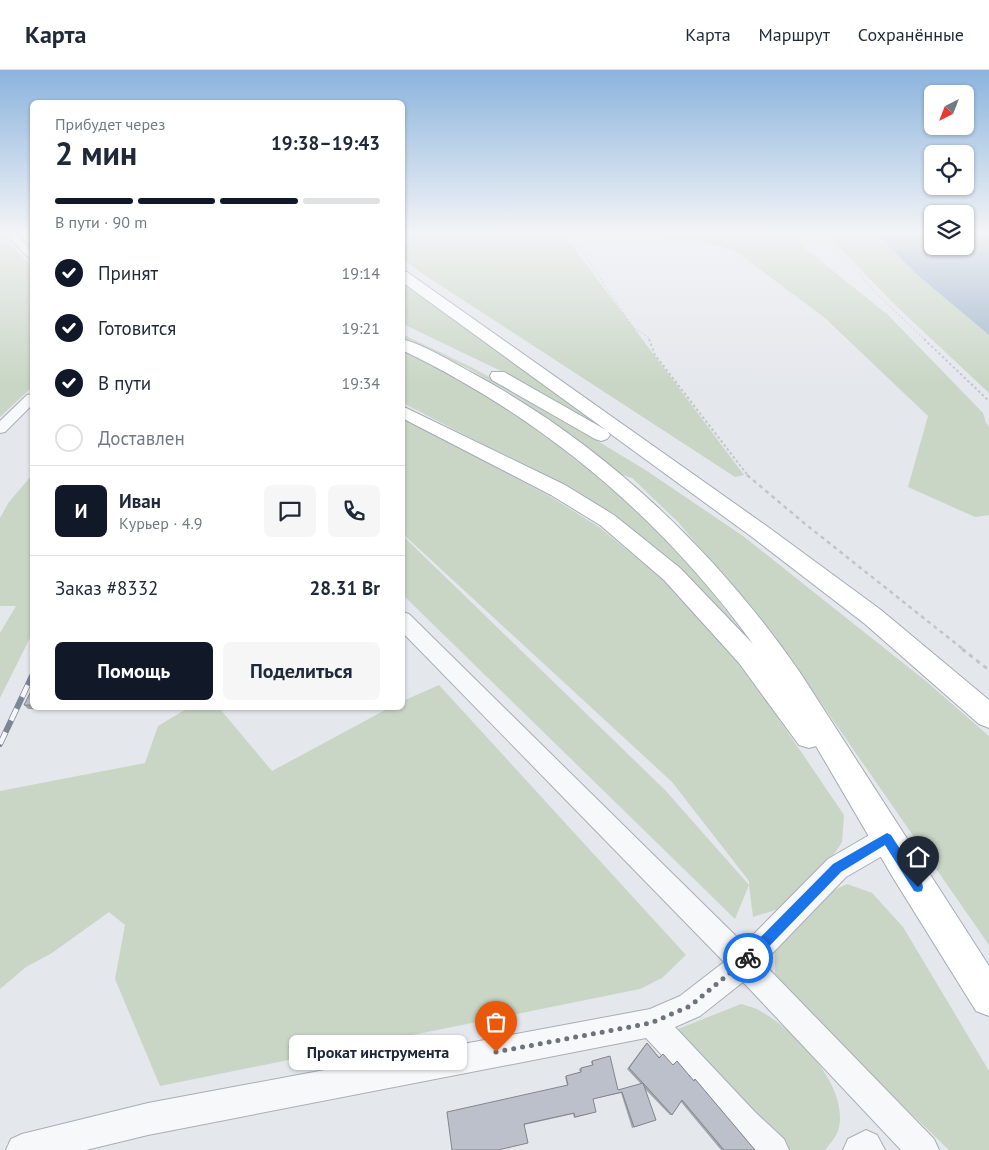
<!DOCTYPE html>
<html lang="ru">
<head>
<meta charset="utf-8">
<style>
	body { margin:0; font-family:"PT Sans",sans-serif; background:#f6f6f7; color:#1f2937; height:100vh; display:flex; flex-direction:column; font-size:19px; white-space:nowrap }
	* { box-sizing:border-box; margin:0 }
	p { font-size:16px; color:#747a83 }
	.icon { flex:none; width:28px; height:28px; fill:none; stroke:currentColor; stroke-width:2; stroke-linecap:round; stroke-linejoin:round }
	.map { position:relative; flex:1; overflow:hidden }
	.details { position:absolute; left:30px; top:30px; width:375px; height:610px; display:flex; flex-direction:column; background:#fff; border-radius:8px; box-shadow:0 1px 4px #0004 }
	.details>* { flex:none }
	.needle { width:32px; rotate:222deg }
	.fabs { position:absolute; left:924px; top:15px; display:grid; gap:10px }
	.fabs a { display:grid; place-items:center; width:50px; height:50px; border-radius:8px; background:#fff; box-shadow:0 1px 4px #0004; font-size:25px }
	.pin { position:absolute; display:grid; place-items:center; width:42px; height:42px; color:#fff; margin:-51px -21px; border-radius:50% 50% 50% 0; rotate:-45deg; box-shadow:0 0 5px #0007 }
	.pin .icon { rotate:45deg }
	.courier { position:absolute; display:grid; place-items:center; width:50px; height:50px; margin:-25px; border:4px solid #1a73e8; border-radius:50%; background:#fff; color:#222; box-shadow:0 1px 6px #0007 }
	.bubble { position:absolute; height:35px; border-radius:8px; background:#fff; box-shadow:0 1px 4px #0004; font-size:16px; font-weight:800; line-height:35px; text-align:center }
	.headline em { font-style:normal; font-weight:800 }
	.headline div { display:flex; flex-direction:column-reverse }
	.headline { display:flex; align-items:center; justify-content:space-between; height:85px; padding:0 25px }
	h1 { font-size:32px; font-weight:800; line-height:38px }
	.bar { display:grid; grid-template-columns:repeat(4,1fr); gap:8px 5px; align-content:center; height:60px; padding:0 25px }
	.bar i { height:6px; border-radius:4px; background:#e0e1e3 }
	.bar .active { background:#111827 }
	.bar p { grid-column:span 4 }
	.line { display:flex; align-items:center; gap:12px; padding:0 25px; border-top:1px solid #e0e1e3 }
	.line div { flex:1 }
	.round { display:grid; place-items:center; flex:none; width:52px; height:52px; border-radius:8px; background:#f6f6f7 }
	ol { padding:0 25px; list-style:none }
	li { display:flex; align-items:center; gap:15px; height:55px }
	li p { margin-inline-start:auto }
	li .icon { padding:5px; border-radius:50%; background:#111827; color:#fff; stroke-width:4 }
	li:last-child { color:#747a83 }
	li i { width:28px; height:28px; border:2px solid #e0e1e3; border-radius:50% }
	.button { display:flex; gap:10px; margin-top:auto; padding:10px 25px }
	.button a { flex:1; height:58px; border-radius:8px; background:#111827; color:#fff; font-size:20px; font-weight:800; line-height:58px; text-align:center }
	.button a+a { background:#f6f6f7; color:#1f2937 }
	header { display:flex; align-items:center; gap:30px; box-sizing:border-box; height:70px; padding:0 25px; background:#fff; border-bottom:1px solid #e0e1e3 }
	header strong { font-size:24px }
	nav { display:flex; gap:28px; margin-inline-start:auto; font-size:18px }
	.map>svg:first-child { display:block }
</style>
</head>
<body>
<header>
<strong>Карта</strong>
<nav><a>Карта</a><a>Маршрут</a><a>Сохранённые</a></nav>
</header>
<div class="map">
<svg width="989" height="1080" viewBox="0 0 989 1080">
	<rect width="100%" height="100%" fill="#e4e7ec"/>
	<g fill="#c9d6c5">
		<polygon points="403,162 562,162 744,405 735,407 420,202 403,189"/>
		<polygon points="641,162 795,162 807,180 888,245 983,343 986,353 989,356 989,445 975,447 908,417 928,346 825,248 735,181 709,173 673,171 645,165"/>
		<polygon points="825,162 875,162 915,203 989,265 989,323 892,232"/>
		<polygon points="0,164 32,197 32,317 0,347"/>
		<polygon points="402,214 634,377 526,313 403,254"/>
		<polygon points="402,264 473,298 522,325 647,401 743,466 927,612 989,666 989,875 776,568 678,452 632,408 620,404 576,368 517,327 469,299 403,268"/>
		<path d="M402 281C469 310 523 347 579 391 607 413 635 436 660 461 697 501 729 545 762 588L758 590 682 500 613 445 563 416 403 333Z"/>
		<polygon points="403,348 551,427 599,457 665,511 740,592 844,745 842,772 818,808 782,838 753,847 749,815 735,849 403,525 402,465 665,720 749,815 749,811 672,712 403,464"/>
		<polygon points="32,405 32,564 0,628 0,563 16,536 0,536 0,448 9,432"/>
		<polygon points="439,615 686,885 662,908 640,919 160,1016 115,909 125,855 109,842 52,883 26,897 0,919 0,721 145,693 158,656 188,638 220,639 272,701 389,638 402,638 403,631"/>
		<polygon points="847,814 872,823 903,857 989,1001 989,1080 949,1080 786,923 775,904 775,882 824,825"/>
		<path d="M741 934C748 936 756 938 762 942 797 962 851 1018 838 1061 836 1067 829 1075 825 1080H786L742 1043 678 959Z"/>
	</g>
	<polygon fill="#9fb4cc" points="875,162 932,162 932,176 965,176 965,162 989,162 989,265 915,203"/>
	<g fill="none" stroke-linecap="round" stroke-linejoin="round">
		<defs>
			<g id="minor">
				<polygon points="4,162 14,162 32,180 32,188 28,187"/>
				<polygon points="32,324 32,335 5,362 0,363 0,351 27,325"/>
				<polygon points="402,542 409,544 744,874 828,789 878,760 887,757 896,760 899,769 896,778 846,807 763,893 934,1069 939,1080 901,1080 743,912 700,946 675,957 755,1042 784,1069 789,1080 750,1080 646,968 148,1065 86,1080 6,1080 11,1069 22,1064 148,1033 650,939 680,926 724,892 402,562"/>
				<polygon points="866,1060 877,1065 885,1080 843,1080 848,1069"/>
			</g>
			<g id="major">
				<polygon points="402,201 407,202 768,457 881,540 989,630 989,658 979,654 865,554 752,467 608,362 610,365 607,369 601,371 595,369 492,310 490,306 492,302 504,302 606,360 402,212"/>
				<path d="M402 269C427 276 452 292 474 304 604 374 717 482 801 604L989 896V946L976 941 892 806 816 676 809 678 799 675 739 593 664 510 600 455 551 425 402 348V336L565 415 614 445 680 498 753 574C661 447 543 348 402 280Z"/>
			</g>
		</defs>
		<use href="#minor" stroke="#a9aeb7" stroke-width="2"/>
		<use href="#major" stroke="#a3abb8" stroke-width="2"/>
		<g stroke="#c2c5cb" stroke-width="1" stroke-dasharray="2 2" stroke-linecap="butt">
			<polyline points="569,162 633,257 648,267 649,270"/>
			<polyline points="823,162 876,223 925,270"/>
		</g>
		<g stroke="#c2c5cb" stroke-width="2" stroke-dasharray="2.5 2.5" stroke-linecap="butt">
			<polyline points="649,269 655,285 749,407"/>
			<polyline points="924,269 989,331"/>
		</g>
		<polyline stroke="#c2c5cb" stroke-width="2.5" stroke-dasharray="4 4" stroke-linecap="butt" points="747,405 804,453 964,580"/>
		<polyline stroke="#c2c5cb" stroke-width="3" stroke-dasharray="4.5 4.5" stroke-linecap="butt" points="962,579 989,600"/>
		<use href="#minor" fill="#f7f8fa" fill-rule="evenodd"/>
		<use href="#major" fill="#fff" fill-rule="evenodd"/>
		<defs>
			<polyline id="rail" points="0,674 32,606"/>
		</defs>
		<use href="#rail" stroke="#7d8696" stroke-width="6"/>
		<use href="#rail" stroke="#f4f6f9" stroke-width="4.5" stroke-dasharray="13" stroke-linecap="butt"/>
	</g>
	<g fill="#a1a5ae">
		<polygon points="32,619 32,638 45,638 44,639 28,639 24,635"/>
		<polygon points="647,973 659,987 663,984 672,995 677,991 693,1010 695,1009 755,1080 721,1080 681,1032 672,1045 670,1045 644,1018 656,1050 632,1058 621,1023 593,1029 596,1042 574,1048 573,1044 524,1055 452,1080 567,1015 565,1007 566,1006 580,1002 579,999 581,998 592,995 591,992 592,991 618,1020 641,1014 627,999 645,975"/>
	</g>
	<g fill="#bbc0ca" stroke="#83868d">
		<polygon points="32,619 32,635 24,635"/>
		<polygon points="647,973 659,988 663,984 673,995 677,991 694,1011 695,1009 755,1080 724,1080 682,1030 672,1045 643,1013 656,1050 634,1057 622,1022 593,1029 596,1042 575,1047 574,1043 524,1054 528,1073 498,1080 452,1080 447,1042 568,1015 566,1006 581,1002 581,998 593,995 592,991 610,986 618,1020 643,1013 629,998"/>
	</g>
	<linearGradient id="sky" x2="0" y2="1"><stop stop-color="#8bb4dd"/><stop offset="0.52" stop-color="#f3f4f6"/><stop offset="1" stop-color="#f3f4f6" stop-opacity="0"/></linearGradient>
	<rect width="989" height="313" fill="url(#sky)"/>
	<polygon fill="#1a73e8" points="887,763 891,765 922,813 923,817 922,821 918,822 914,821 885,775 841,802 753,893 748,894 744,893 743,888 744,884 833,794"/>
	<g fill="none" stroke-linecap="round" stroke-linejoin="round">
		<polyline stroke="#6c737f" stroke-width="5" stroke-dasharray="0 9" points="496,982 651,953 690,936 748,888"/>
	</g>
</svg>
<div class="fabs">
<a><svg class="needle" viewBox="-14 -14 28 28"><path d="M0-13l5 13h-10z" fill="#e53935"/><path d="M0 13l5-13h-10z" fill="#747a83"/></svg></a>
<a><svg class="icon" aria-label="locate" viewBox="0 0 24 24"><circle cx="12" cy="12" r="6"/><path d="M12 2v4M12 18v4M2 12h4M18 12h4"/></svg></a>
<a><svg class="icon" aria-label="layers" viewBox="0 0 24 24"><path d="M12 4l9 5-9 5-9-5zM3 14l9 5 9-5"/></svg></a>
</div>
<div class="pin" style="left:496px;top:982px;background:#ea580c"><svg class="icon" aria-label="bag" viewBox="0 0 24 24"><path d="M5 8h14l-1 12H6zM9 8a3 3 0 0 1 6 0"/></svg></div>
<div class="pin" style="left:918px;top:817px;background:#1f2937"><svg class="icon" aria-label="home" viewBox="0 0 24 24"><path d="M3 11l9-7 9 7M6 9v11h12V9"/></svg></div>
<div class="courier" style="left:748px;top:888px"><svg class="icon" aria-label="bike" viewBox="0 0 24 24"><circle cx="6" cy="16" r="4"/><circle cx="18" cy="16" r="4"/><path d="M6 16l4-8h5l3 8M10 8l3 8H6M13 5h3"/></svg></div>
<div class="bubble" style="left:289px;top:965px;width:178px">Прокат инструмента</div>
<section class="details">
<div class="headline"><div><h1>2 мин</h1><p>Прибудет через</p></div><em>19:38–19:43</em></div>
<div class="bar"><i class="active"></i><i class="active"></i><i class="active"></i><i></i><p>В пути · 90 m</p></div>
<ol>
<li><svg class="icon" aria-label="check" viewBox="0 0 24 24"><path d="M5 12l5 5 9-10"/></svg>Принят<p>19:14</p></li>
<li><svg class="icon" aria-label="check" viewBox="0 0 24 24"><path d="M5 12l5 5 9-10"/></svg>Готовится<p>19:21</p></li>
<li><svg class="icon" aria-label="check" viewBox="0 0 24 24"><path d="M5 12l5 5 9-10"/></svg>В пути<p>19:34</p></li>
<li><i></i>Доставлен</li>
</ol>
<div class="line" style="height:90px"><b class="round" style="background:#111827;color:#fff">И</b><div><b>Иван</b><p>Курьер · 4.9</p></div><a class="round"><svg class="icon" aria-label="chat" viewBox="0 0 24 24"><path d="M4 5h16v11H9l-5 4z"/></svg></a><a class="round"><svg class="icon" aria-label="phone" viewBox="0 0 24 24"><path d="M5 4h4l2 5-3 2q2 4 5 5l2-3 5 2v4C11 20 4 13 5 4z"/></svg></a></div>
<div class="line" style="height:65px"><div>Заказ #8332</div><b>28.31 Br</b></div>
<div class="button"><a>Помощь</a><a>Поделиться</a></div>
</section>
</div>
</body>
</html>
